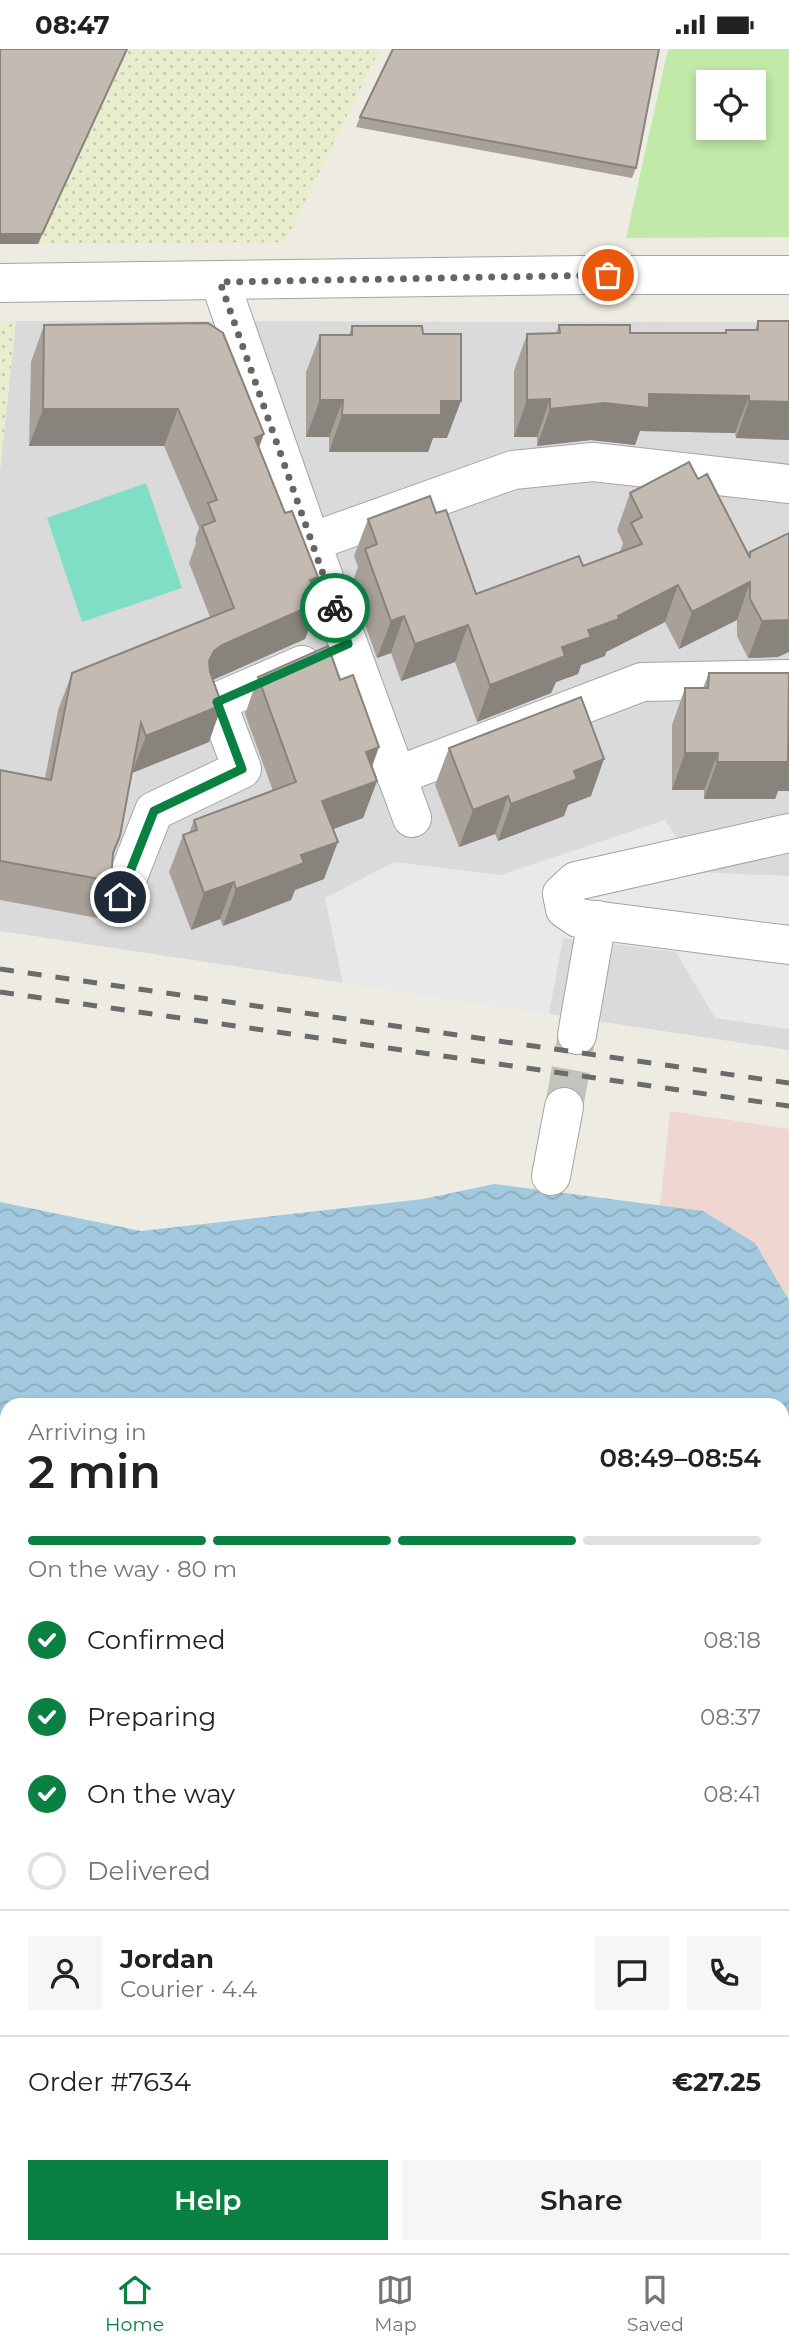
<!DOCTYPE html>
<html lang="en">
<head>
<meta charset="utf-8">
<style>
	body { margin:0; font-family:Montserrat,sans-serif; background:#f6f6f6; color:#222; height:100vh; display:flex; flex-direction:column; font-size:26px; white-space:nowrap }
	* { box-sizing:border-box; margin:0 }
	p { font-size:23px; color:#767676 }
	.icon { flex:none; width:38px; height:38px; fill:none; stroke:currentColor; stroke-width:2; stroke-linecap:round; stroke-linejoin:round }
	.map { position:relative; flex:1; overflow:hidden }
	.details { position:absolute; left:0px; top:1349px; width:789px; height:856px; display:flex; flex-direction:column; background:#fff; border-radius:21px 21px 0 0; box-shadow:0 4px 10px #0003 }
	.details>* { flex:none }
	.controls { position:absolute; left:696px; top:21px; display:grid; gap:14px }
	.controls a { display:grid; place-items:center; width:70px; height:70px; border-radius:0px; background:#fff; box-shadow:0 4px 10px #0003; font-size:35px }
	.pin { position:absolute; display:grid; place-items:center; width:60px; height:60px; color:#fff; margin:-30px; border:4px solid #fff; border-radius:50%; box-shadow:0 2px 7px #0007 }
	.courier { position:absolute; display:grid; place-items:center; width:70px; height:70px; margin:-35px; border:5px solid #0b8043; border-radius:50%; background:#fff; color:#222; box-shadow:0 2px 9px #0007 }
	.overview em { font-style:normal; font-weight:600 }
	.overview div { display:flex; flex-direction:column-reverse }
	.overview { display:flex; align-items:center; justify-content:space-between; height:119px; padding:0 28px }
	h1 { font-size:46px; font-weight:600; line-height:52px }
	.bar { display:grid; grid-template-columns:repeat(4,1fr); gap:10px 7px; align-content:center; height:84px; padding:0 28px }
	.bar i { height:9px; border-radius:5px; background:#e0e0e0 }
	.bar .active { background:#0b8043 }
	.bar p { grid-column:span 4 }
	.line { display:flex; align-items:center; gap:18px; padding:0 28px; border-top:2px solid #e0e0e0 }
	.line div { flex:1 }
	.round { display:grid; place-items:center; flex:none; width:74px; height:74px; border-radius:0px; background:#f6f6f6 }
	ol { padding:0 28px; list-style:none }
	li { display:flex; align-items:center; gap:21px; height:77px }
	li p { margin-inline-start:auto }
	li .icon { padding:7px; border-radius:50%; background:#0b8043; color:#fff; stroke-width:4 }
	li:last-child { color:#767676 }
	li i { width:38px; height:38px; border:4px solid #e0e0e0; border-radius:50% }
	.cta { display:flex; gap:14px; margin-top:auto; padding:14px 28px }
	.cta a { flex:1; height:80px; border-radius:0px; background:#0b8043; color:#fff; font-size:28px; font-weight:600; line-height:80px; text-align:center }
	.cta a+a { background:#f6f6f6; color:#222 }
	.status { display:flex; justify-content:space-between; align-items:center; height:49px; padding:0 35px; background:#fff; direction:ltr }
	.status svg { height:19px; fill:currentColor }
	.menu { display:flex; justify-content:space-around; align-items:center; height:98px; border-top:2px solid #e0e0e0; background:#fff; font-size:19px; color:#767676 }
	.menu a { display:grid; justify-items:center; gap:4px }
	.menu .active { color:#0b8043 }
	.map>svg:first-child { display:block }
</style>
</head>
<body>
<div class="status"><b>08:47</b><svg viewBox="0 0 49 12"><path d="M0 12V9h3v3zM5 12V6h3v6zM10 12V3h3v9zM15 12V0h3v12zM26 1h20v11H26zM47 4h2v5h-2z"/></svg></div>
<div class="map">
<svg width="789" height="2204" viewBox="0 0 789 2204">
	<defs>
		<pattern id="farmland-dots" width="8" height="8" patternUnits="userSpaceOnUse" patternTransform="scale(1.75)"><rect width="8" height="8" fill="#e8edcd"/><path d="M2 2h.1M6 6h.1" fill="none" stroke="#c7cbb0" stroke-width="1.8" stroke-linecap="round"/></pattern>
		<pattern id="water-waves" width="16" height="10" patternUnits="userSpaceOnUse" patternTransform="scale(1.75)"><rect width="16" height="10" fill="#a2c9dd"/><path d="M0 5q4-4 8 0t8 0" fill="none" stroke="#8bacbd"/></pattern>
	</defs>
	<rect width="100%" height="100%" fill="#eeece2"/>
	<polygon fill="#dbdada" points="16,272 789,273 789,1001 0,882 0,420"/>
	<polygon fill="#f0d6d1" points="670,1062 789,1080 789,1251 755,1194 660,1157"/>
	<g fill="url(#farmland-dots)">
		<polygon points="128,0 380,0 285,193 38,195"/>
		<polygon points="0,272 16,272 0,420"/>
	</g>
	<path fill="#c1e9a7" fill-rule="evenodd" d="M668 0H789V188L626 189ZM709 33H754V79H709Z"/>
	<polygon fill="#7fdec4" points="146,434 182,539 82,573 47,469"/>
	<polygon fill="#e9e9e9" points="665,771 699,823 789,827 789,980 715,969 676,903 563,889 549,965 343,934 325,849 394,813 501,826"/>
	<path fill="url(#water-waves)" fill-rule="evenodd" d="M494 1135 703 1162 755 1194 789 1251V2204H0V1153L141 1182 423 1150ZM7 1356H782V2198H7Z"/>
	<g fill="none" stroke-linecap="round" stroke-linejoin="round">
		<polyline stroke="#c4c3bb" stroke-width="38" stroke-dasharray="38 19" stroke-linecap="butt" points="564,1058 577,986"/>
		<defs>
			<g id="minor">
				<polyline points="220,233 311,493 412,769"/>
				<polyline points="0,234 582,226 789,226"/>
				<polyline points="311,493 513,421 593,413 789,435"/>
				<polyline points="396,727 642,633 789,630"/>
				<polyline points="789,784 576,832 562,845 565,860 578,869 789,896"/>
				<polyline points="120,848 154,762 242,720 217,653 302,616"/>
				<polyline points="577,986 597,871"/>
				<polyline points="551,1127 564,1058"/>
			</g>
		</defs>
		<use href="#minor" stroke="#a4a4a4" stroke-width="40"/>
		<use href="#minor" stroke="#fff" stroke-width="38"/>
		<g stroke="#6b6b6b" stroke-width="5" stroke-dasharray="14 14" stroke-linecap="butt">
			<polyline points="0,920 789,1034"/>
			<polyline points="0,943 789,1057"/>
		</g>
	</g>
	<g fill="#a8a199">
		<polygon points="360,68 636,119 632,129 356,78"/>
		<polygon points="758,272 789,272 789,391 736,389 735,384 640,382 635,396 591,391 537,397 537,388 514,388 514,322 527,285 556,284 559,276 630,284 725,284 726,281 755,281"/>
		<polygon points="44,276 259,399 319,553 305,590 213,631 209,693 132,724 132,722 113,805 111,832 97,869 0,851 0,721 45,729 58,661 72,624 210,568 189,514 196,494 195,491 199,479 164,397 29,397 31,313"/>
		<polygon points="352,277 423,285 447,389 433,389 428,403 329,403 329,388 306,388 306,323 320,286 349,286"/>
		<polygon points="698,430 749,507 750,503 778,608 748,609 737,587 737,571 679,600 665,573 606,603 605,607 581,616 578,625 556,633 551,644 477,673 455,613 401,632 391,604 377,609 351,537 358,518 354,507 368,470 436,464 476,545 583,517 620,503 623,494 617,481 630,444"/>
		<polygon points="709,624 778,742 775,750 704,750 704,741 672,741 672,676 685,639 703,639"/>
		<polygon points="258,628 372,719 377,732 363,769 333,780 324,830 295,841 291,851 223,877 220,870 191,881 169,823 183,786 189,784 194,771 273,742 245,665"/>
		<polygon points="449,699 591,747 568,756 564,767 498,792 495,785 459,798 435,736"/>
	</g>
	<g fill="#88837d">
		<polygon points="127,0 38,195 0,195 0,185"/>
		<polygon points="649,345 749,347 735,384 640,382 635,396 591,391 537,397 550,360"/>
		<polygon points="550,350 537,388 514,388 527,351"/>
		<polygon points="320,351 343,351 329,388 306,388"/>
		<polygon points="441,352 461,352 447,389 433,389 428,403 329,403 342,366"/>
		<polygon points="749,352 789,353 789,391 736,389"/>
		<polygon points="43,360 178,360 164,397 29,397"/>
		<polygon points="264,385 250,422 255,389"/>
		<polygon points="318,528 307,558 319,553 305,590 208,633 209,612 214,602 310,531"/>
		<polygon points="750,533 737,571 679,600 692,563"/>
		<polygon points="678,536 665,573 606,603 605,607 581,616 578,625 556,633 551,644 477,673 490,636 562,598 588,581 618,567"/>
		<polygon points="404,567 391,604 377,609 391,572"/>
		<polygon points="789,571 789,603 778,608 748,609 762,572"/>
		<polygon points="468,576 455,613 401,632 415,595"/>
		<polygon points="222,656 209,693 132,724 146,687"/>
		<polygon points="379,698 366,735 366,703"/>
		<polygon points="685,704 718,704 704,741 672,741"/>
		<polygon points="789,705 789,742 778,742 775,750 704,750 717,713"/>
		<polygon points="604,710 591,747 568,756 564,767 498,792 511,755 574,722"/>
		<polygon points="377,732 363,769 309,789 322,752"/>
		<polygon points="508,747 495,785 459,798 473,761"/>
		<polygon points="338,793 324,830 295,841 291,851 223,877 236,840 301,806"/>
		<polygon points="234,833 220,870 191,881 204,844"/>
	</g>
	<g fill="#c3bbb2" stroke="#88837d" stroke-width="2">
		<polygon points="0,0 127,0 42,185 0,185"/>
		<polygon points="393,0 659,0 636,119 360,68"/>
		<polygon points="758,272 789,272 789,353 749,352 749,347 649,345 649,359 605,354 550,360 550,350 527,351 527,285 560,284 559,276 630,276 630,284 726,284 726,281 758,281"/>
		<polygon points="208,274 223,284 264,385 255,389 285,464 292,462 318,528 310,531 319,553 222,596 214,602 209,612 210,623 222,656 146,687 141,674 120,787 113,804 111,832 0,812 0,721 51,731 72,624 234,559 202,477 215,472 208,454 217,451 178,360 43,360 44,276"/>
		<polygon points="352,277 422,277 423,285 461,285 461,352 441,352 441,366 342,366 343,351 320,351 320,286 352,286"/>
		<polygon points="689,413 698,430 707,425 750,509 750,503 789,484 789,571 762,572 750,550 750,533 692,563 678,536 618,567 619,570 588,581 591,588 562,598 565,607 490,636 468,576 415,595 404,567 391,572 365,500 377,495 368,470 430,447 436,464 446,461 476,545 579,507 583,517 642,495 631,474 642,468 630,444"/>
		<polygon points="328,597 340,631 353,626 379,698 366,703 377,732 322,752 338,793 301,806 304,814 236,840 234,833 204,844 183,786 197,781 194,771 296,733 258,628"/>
		<polygon points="709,624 789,624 788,713 717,713 718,704 685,704 685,639 708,639"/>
		<polygon points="581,648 604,710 574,722 577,730 511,755 508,747 473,761 449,699"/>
	</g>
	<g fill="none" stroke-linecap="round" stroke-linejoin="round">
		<polyline stroke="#666562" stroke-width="7" stroke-dasharray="0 12.6" points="335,559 220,233 608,226"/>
		<polyline stroke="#0b8043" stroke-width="9" points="120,848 154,762 242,720 217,653 348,595 335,559"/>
	</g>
</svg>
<div class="controls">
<a><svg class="icon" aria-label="locate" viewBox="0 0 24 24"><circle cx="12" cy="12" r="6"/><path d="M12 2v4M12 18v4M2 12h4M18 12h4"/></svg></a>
</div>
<div class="pin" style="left:608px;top:226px;background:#ea580c"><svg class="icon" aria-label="bag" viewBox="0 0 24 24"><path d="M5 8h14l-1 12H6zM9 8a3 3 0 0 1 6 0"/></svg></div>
<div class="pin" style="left:120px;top:848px;background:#1f2937"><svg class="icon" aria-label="home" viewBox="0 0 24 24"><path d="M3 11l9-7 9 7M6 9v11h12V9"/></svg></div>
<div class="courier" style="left:335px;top:559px"><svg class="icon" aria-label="bike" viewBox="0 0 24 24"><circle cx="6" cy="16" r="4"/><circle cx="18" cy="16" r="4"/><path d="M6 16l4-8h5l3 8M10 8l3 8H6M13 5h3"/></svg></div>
<section class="details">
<div class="overview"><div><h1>2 min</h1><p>Arriving in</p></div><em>08:49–08:54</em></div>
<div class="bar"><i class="active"></i><i class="active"></i><i class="active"></i><i></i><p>On the way · 80 m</p></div>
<ol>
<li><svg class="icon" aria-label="check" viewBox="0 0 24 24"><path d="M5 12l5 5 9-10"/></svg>Confirmed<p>08:18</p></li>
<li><svg class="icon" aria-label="check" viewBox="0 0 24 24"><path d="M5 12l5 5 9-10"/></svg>Preparing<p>08:37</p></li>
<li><svg class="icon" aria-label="check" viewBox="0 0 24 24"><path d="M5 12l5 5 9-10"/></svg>On the way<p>08:41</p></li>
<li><i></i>Delivered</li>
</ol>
<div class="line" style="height:126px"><a class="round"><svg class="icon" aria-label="person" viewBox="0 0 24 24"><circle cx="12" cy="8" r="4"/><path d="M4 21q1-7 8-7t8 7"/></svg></a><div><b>Jordan</b><p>Courier · 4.4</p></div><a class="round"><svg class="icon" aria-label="chat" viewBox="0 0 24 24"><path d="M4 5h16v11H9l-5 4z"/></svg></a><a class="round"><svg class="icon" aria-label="phone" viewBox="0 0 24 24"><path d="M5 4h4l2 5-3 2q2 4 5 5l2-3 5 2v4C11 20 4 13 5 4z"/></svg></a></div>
<div class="line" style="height:91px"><div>Order #7634</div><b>€27.25</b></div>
<div class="cta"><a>Help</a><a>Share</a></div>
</section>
</div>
<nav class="menu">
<a class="active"><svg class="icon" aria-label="home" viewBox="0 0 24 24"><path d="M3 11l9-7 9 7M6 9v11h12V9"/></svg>Home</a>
<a><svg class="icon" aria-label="map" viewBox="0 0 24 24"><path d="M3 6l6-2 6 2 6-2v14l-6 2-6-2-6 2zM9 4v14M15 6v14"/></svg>Map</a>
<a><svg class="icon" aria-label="saved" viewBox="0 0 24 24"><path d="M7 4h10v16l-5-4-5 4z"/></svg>Saved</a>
</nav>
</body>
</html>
